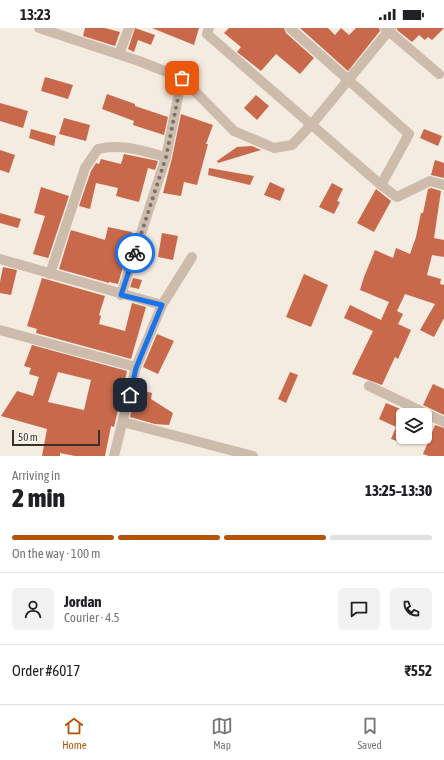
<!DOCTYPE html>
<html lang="en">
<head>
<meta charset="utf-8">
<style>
	body { margin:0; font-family:"Asap Condensed",sans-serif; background:#f2f2f2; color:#202124; height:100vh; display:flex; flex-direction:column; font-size:15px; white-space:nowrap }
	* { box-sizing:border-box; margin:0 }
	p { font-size:13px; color:#757577 }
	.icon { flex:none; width:22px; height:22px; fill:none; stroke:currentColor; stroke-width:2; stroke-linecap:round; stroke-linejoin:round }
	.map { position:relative; height:428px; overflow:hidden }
	.details { display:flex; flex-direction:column; background:#fff; flex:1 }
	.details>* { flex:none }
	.tools { position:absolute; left:396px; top:380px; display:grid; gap:8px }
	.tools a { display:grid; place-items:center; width:36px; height:36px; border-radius:6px; background:#fff; box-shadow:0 1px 3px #0004; font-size:20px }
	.scale { position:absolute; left:12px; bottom:10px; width:88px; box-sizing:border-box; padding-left:4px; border:2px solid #3b302b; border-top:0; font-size:11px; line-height:14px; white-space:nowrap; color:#3b302b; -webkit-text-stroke:3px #fbf5ee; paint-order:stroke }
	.pin { position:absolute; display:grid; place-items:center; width:34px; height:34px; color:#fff; margin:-17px; border-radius:8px; box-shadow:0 2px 6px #0006 }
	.courier { position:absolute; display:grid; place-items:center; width:40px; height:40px; margin:-20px; border:3px solid #1a73e8; border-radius:50%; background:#fff; color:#222; box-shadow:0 1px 5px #0007 }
	.summary em { font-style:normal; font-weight:800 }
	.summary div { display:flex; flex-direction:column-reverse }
	.summary { display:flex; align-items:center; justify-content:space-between; height:68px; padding:0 12px }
	h1 { font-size:26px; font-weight:800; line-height:30px }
	.bar { display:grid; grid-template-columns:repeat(4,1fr); gap:6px 4px; align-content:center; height:48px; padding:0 12px }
	.bar i { height:5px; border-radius:3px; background:#e0e0e0 }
	.bar .on { background:#b45309 }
	.bar p { grid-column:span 4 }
	.line { display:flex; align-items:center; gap:10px; padding:0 12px; border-top:1px solid #e0e0e0 }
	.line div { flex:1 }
	.round { display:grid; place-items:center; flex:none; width:42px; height:42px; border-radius:6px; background:#f2f2f2 }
	.status { display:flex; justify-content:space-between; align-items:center; height:28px; padding:0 20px; background:#fff; direction:ltr }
	.status svg { height:11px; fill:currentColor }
	.dock { display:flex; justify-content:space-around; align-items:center; height:56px; border-top:1px solid #e0e0e0; background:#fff; font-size:11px; color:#757577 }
	.dock a { display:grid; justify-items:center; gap:2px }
	.dock .on { color:#b45309 }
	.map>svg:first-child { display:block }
</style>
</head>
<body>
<div class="status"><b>13:23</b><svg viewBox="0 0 49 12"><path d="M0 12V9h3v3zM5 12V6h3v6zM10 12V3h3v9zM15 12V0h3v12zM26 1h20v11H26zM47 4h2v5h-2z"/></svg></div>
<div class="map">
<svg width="444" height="428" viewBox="0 0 444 428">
	<rect width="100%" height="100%" fill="#f4ebe1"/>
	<g fill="#c8694b" fill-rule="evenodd">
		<polygon points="85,0 105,0 120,4 115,18 83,8"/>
		<polygon points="135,0 155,7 151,17 138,12 134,24 128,21"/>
		<polygon points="152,0 199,0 194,17"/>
		<polygon points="229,0 284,0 286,5 314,30 300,46 276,26 261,43 237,24 241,19 224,5"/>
		<polygon points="300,0 328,0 335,7 341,0 349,7 356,0 379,0 380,3 348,43"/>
		<polygon points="397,0 444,0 432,12 428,9 425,12 419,7 412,14 397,2"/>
		<polygon points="45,49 73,57 68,71 41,63"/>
		<polygon points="107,66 135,76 135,78 168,89 164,107 133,97 134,93 102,81"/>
		<polygon points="256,67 269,78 257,92 244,80"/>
		<polygon points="0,75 28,83 23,100 0,93"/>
		<polygon points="181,86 213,97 206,116 208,116 197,157 184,154 181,168 163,165 172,130"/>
		<polygon points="64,90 90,97 86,113 59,106"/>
		<polygon points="31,101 56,108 54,118 29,110"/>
		<polygon points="424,101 442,108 438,118 420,110"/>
		<polygon points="252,118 261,122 218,135 217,133 237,119"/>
		<polygon points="0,122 15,127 9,145 0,142"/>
		<polygon points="124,126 158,133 155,142 148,140 139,174 116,168 118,160 96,155 90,181 79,178 91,143 96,135 99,136 101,131 121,136"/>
		<polygon points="435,132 444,135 444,150 431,147"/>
		<polygon points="209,140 254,148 250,157 208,147"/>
		<polygon points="270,154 285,161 280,173 264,167"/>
		<polygon points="332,155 343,161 337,173 340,174 334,186 319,179"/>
		<polygon points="41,159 69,168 46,237 48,230 33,226 45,188 34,185"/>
		<polygon points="431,160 441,163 434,210 444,212 444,229 432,227 427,247 441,251 440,256 444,257 444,290 434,309 420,302 435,276 405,266 397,283 403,286 398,296 411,302 398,331 395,329 382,357 352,346 373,303 344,290 350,277 381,292 389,274 360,262 364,249 375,222 393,230 396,220 410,226 416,209 421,185 423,185 428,161"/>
		<polygon points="376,161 391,173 374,204 357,195"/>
		<polygon points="0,185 21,191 18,200 0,195"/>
		<polygon points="108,199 132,204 128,222 118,256 109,254 109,255 59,241 71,202 105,212"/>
		<polygon points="162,205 178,208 173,232 158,229"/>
		<polygon points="3,239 17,242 11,267 0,265 0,254"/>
		<polygon points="304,246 328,257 311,299 286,289"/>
		<polygon points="42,250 105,268 99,287 101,288 99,296 125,303 132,275 146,279 131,331 36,305 37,301 27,298"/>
		<polygon points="133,250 142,252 139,261 130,259"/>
		<polygon points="157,306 174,313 158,346 143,339"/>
		<path d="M32 317 127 343 114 399 111 398 105 428H75L60 425V428H42L47 401 1 388 17 363 33 368 39 349 29 346 31 340 24 338ZM58 344 91 352 84 382 48 374Z"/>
		<polygon points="290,344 298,347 286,375 278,371"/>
		<polygon points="433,356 444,361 444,387 423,377"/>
		<polygon points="137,361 152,365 151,371 173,385 169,397 155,396 130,389"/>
		<polygon points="386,375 403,382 403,415 391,411 396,399 379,391"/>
		<polygon points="435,397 444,400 444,428 429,428 423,426"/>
	</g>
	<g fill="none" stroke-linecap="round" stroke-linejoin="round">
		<g stroke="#cdbbac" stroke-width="10">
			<polyline points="39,0 139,33 182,50 234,103 274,120 292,117 312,96 391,0"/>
			<polyline points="209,0 207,6 381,157 409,106 290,0"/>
			<polyline points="385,0 439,46"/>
			<polyline points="119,26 129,0"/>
			<polyline points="381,157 397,169 430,153 444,157"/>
			<polyline points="0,231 162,277"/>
			<path d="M50 246 85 140 98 121C121 115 143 123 166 129"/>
			<polyline points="121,267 166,129 182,50"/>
			<polyline points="0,302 136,339"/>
			<polyline points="369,358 444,394"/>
			<polyline points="123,394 253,428"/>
			<polyline points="114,428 136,339 162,277 192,229"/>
		</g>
	</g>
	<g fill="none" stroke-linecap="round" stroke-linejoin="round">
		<polyline stroke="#7c716b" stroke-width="4" stroke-dasharray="0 7.2" points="135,225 166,129 182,50"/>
		<polyline stroke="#1a73e8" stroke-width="5" points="130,367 136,340 162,277 121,267 135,225"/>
	</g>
</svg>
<div class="tools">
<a><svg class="icon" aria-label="layers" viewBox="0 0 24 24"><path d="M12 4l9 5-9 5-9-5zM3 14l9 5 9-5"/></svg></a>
</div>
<div class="scale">50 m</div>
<div class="pin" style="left:182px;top:50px;background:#ea580c"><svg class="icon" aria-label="bag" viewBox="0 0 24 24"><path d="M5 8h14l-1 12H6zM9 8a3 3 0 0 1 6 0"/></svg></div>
<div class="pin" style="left:130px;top:367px;background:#1f2937"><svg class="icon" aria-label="home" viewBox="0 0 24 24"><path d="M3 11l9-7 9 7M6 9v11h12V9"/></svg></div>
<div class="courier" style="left:135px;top:225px"><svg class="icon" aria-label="bike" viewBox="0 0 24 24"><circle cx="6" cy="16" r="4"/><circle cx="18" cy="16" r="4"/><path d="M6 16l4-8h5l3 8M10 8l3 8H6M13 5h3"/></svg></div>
</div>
<section class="details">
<div class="summary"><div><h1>2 min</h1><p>Arriving in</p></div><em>13:25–13:30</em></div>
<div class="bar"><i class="on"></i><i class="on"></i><i class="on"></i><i></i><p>On the way · 100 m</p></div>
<div class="line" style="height:72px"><a class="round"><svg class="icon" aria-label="person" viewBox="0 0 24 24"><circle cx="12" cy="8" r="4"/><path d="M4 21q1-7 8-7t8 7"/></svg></a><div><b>Jordan</b><p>Courier · 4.5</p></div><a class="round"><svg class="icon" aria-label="chat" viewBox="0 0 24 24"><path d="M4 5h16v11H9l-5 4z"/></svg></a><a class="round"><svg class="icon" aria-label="phone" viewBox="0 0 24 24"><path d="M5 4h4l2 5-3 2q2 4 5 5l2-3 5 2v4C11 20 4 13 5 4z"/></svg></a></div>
<div class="line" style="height:52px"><div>Order #6017</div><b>₹552</b></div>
</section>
<nav class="dock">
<a class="on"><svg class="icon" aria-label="home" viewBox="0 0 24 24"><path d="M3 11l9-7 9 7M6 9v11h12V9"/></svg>Home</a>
<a><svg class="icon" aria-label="map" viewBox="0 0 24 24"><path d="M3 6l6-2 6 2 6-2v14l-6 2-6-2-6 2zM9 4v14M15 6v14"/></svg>Map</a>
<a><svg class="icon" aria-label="saved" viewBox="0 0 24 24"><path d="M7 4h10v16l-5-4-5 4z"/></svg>Saved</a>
</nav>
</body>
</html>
